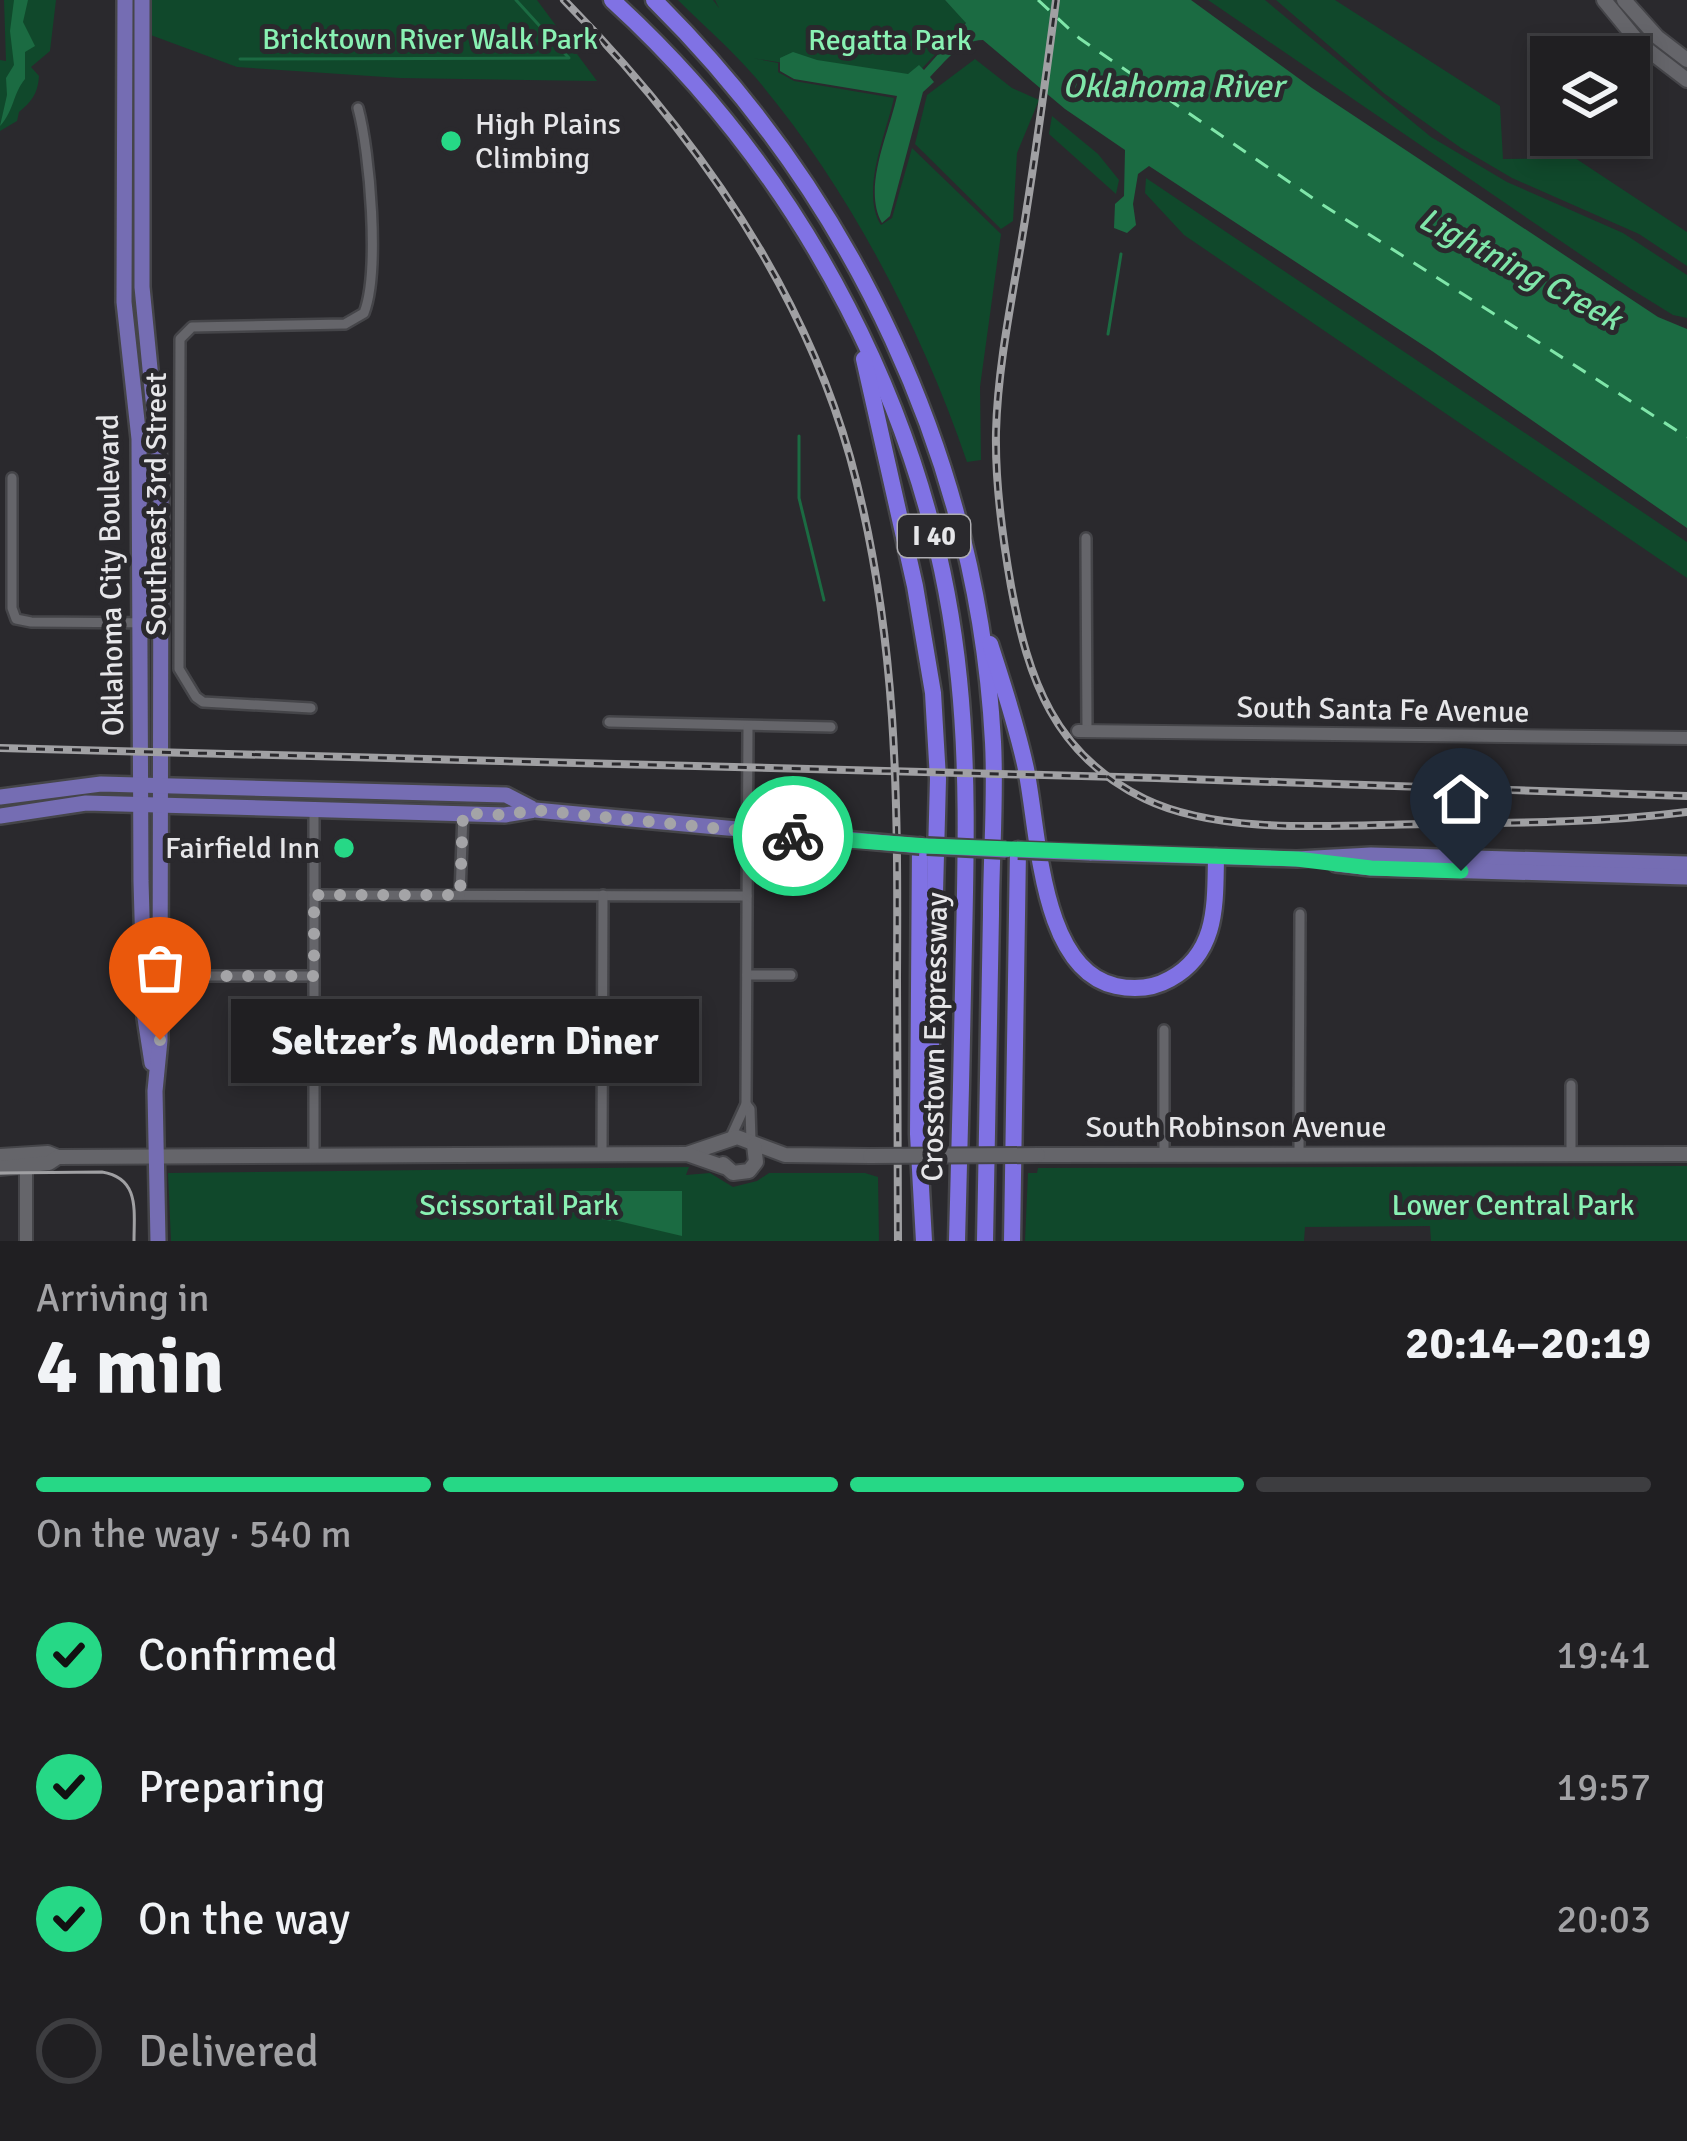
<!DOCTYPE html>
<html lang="en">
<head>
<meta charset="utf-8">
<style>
	body { margin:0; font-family:Signika,sans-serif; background:#28272a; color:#f1f3f6; height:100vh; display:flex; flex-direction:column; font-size:45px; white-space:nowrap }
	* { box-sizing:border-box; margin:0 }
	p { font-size:39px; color:#a2a2a5 }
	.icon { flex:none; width:66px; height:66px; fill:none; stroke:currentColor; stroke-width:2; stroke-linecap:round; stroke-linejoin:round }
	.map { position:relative; height:1241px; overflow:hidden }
	.panel { display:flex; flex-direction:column; background:#201f22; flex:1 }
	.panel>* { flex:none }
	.controls { position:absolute; left:1530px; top:36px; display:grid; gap:24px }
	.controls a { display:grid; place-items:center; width:120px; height:120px; border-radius:0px; background:#201f22; box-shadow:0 6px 18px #0003,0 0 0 3px #3d3d40; font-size:60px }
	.pin { position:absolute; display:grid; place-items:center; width:102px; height:102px; color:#fff; margin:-123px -51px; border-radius:50% 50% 50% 0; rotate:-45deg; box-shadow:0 0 12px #0007 }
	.pin .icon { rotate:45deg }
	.courier { position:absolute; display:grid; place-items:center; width:120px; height:120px; margin:-60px; border:9px solid #26d886; border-radius:50%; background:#fff; color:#222; box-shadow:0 3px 15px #0007 }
	.bubble { position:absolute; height:84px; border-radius:0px; background:#201f22; box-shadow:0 6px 18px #0003,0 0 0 3px #3d3d40; font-size:39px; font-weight:700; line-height:84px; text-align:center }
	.overview em { font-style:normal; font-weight:700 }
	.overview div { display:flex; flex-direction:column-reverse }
	.overview { display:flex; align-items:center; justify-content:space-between; height:204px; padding:0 36px }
	h1 { font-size:78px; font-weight:700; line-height:90px }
	.bar { display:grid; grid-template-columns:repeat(4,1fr); gap:18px 12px; align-content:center; height:144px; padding:0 36px }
	.bar i { height:15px; border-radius:9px; background:#3d3d40 }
	.bar .active { background:#26d886 }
	.bar p { grid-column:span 4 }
	ol { padding:0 36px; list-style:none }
	li { display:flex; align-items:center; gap:36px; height:132px }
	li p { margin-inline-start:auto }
	li .icon { padding:12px; border-radius:50%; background:#26d886; color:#111; stroke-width:4 }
	li:last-child { color:#a2a2a5 }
	li i { width:66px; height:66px; border:6px solid #3d3d40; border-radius:50% }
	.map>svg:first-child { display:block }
</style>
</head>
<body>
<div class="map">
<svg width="1687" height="1241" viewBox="0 0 1687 1241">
	<rect width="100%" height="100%" fill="#2a292d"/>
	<g fill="#10482b">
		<path d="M4 0H56L50 51 31 67 39 76C38 94 31 102 19 112L17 121 0 131V60L6 61Z"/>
		<polygon points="148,0 537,0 597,81 400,78 237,67 148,34"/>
		<path d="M678 0H713L719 8 715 0H945L966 22 908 83 752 58 778 63V72L794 81 894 98C886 134 860 192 881 225L892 218 912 148 1001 234 980 387 981 460 967 462C921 327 848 187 756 78 732 50 704 26 678 0Z"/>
		<polygon points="1208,0 1265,0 1431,137 1507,182 1623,233 1687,275 1687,318 1673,315 1631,289"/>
		<polygon points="1276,0 1335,0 1500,106 1503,159 1575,158 1687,232 1687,266 1639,234 1512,178 1461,148 1385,94"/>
		<polygon points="975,59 1012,88 1039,100 1017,153 1013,221 1001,229 915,144 927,95"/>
		<polygon points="1052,116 1098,154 1119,180 1116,194 1049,134"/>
		<polygon points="1146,178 1687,542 1687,578 1184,235 1145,193"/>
		<polygon points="1687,1166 1687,1241 1431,1241 1430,1226 1305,1227 1304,1241 1025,1241 1028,1173 1037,1173 1038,1168"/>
		<polygon points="689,1167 686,1175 710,1173 733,1187 757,1181 769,1173 865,1173 878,1177 879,1241 171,1241 168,1173"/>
	</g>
	<g fill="#1b6b42">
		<path d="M14 0H28L23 22 35 46 25 52V79C13 93 14 111 0 126L7 95 6 78 14 65 10 31Z"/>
		<path d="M945 0H1191L1312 88 1658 317 1687 329V528L1432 351 1149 166 1138 174 1133 204 1136 225 1127 233 1114 228 1115 204 1124 196 1125 150 1065 109 983 40C960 40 945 62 930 77L934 82 923 92 890 216 882 223C862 188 889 133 897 96L794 79 780 71V58L793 52 817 60 908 74 919 65 924 70 966 23Z"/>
		<polygon points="564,1191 611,1191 611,1221 564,1211"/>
		<polygon points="615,1191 682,1191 682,1236 614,1220"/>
	</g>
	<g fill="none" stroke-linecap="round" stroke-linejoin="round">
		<g stroke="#1b6b42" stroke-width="3">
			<polyline points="516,0 568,57"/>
			<polyline points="240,59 569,58"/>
			<polyline points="1108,334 1121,254"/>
			<polyline points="799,436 799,498 824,600"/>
		</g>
		<polyline stroke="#7fe6a9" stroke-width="3" stroke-dasharray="15 12" stroke-linecap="butt" points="1038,0 1079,38 1323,205 1687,437"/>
		<defs>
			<g id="minor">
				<polyline points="12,478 12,608 16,619 31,622 162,623"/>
				<polyline points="1086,538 1087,732"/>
				<path d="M311 708 203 702 196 697 179 669 180 339 192 327 345 324 364 313C380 272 370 152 358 108"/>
				<polyline points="609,722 831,727"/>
				<polyline points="314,809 314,1157"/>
				<polyline points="314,895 747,896"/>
				<polyline points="460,895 463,813"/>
				<polyline points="747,975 791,975"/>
				<polyline points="161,976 314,976"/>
				<polyline points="1164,1030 1164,1154"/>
				<polyline points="1571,1085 1571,1154"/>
				<polyline points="746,1104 750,1109 751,1141"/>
				<polyline points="730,1139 746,1104 748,728"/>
				<polyline points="1299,1154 1300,914"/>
				<polyline points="602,1156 603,895"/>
			</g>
			<g id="tertiary">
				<polyline points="1078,731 1687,738"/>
				<polyline points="26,1165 26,1241"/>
			</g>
			<g id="secondary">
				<polyline points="1604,0 1640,44 1687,80"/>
				<polyline points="1624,0 1657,37 1687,60"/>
				<polyline points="687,1154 737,1137 785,1155 870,1156"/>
				<polyline points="1038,1155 1687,1154"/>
				<polyline points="0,1156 48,1153 58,1157"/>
				<polyline points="723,1164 733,1173 749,1171 756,1162 754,1145"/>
				<polyline points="0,1168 49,1163 58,1157 687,1154 724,1167"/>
			</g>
			<g id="primary">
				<polyline points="125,0 124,302 139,439 141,881 145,1018 152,1063"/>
				<polyline points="142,0 142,287 161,481 160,1040 155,1091 158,1241"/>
				<polyline points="0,797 101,784 506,795 535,810"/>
				<polyline points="0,816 86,803 505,815 535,810"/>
				<polyline points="1090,853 1297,859 1371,855 1687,864"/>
				<polyline points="1336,864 1371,868 1687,877"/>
			</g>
			<g id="motorway">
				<path d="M612 0C804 175 933 419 959 679 968 766 966 854 964 942 962 1042 960 1141 957 1241"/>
				<path d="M654 0C853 197 978 460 993 742 996 799 991 857 991 914 989 1023 987 1132 985 1241"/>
				<polyline points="864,359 915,586 933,693 938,779 928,1156"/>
				<path d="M990 644C1003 685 1017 726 1026 769 1039 832 1040 970 1116 986 1135 990 1154 988 1170 979 1218 953 1215 904 1216 857"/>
				<polyline points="920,846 918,1134 924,1241"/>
				<polyline points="1012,1241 1018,850"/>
			</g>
		</defs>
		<use href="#minor" stroke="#454549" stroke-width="14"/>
		<use href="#tertiary" stroke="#454549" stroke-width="16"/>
		<use href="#secondary" stroke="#454549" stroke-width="18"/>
		<use href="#primary" stroke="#454549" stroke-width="20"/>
		<use href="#motorway" stroke="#454549" stroke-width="21"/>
		<use href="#minor" stroke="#65656a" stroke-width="9"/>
		<use href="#tertiary" stroke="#65656a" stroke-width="12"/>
		<use href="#secondary" stroke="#65656a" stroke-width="14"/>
		<use href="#primary" stroke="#756db3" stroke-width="15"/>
		<use href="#motorway" stroke="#8072e4" stroke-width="16"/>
		<path stroke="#a0a0a3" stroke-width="3" d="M0 1173 102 1172C140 1178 134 1211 134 1241"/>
		<defs>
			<g id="rail">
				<path d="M564 0C689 127 801 282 850 457 898 631 898 799 897 978 897 1066 898 1153 898 1241"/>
				<path d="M1056 0C1047 69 1038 138 1027 207 1016 281 998 357 996 432 995 484 1002 535 1011 586 1028 679 1054 755 1145 799 1222 836 1340 825 1424 824 1512 823 1599 823 1687 812"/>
				<polyline points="0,748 1156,778 1687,796"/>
			</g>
		</defs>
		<use href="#rail" stroke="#a0a0a3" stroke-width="8"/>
		<use href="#rail" stroke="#2a292d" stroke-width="3" stroke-dasharray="9" stroke-linecap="butt"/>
		<defs>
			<polyline id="secondary-bridge" points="870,1156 1038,1155"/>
			<g id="primary-bridge">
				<polyline points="535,810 920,846"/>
				<polyline points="927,846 1006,850"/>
				<polyline points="1018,850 1090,853"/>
			</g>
		</defs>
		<use href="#secondary-bridge" stroke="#454549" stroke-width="18" stroke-linecap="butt"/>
		<use href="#primary-bridge" stroke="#454549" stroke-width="20" stroke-linecap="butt"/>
		<use href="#secondary-bridge" stroke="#65656a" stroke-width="14"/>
		<use href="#primary-bridge" stroke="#756db3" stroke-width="15"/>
	</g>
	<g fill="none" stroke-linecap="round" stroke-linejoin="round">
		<polyline stroke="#a4a4a7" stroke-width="12" stroke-dasharray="0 21.6" points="160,1040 161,976 314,976 314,895 460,895 463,813 505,815 535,810 793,836"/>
		<polyline stroke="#26d886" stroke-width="15" points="793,836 927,846 1297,859 1371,868 1461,871"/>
	</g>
	<g fill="#26d886" stroke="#2a292d" stroke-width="4.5">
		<circle cx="451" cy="141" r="12"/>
		<circle cx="344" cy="848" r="12"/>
	</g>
	<g text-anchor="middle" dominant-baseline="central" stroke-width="10" stroke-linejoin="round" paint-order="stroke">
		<rect fill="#2a292d" stroke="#aeadb1" stroke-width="3" x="898" y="515" width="72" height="42" rx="9"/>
		<g font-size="27" font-weight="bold" fill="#e6e6e9">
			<text x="934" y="536">I 40</text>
		</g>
		<g font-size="30" fill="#89f1b3" stroke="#2a292d">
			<text x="430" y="39">Bricktown River Walk Park</text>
			<text x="890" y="40">Regatta Park</text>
			<text x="519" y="1205">Scissortail Park</text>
			<text x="1513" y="1205">Lower Central Park</text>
		</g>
		<g font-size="30" fill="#e6e6e9" stroke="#2a292d" text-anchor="start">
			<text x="475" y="124">High Plains<tspan x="475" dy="34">Climbing</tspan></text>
			<text x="320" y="848" text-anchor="end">Fairfield Inn</text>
		</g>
		<g font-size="30" fill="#e6e6e9" stroke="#2a292d">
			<text transform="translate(156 504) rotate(-90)">Southeast 3rd Street</text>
			<text transform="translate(111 575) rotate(-91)">Oklahoma City Boulevard</text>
			<text transform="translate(1383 710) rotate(1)">South Santa Fe Avenue</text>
			<text transform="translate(935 1037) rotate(-89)">Crosstown Expressway</text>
			<text x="1236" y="1127">South Robinson Avenue</text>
		</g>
		<g font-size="33" font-style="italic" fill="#7fe6a9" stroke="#2a292d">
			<text x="1173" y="86">Oklahoma River</text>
			<text transform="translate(1520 269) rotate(28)">Lightning Creek</text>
		</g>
	</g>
</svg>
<div class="controls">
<a><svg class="icon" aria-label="layers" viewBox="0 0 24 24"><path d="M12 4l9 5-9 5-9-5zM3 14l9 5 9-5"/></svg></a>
</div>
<div class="pin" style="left:160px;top:1040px;background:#ea580c"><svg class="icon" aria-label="bag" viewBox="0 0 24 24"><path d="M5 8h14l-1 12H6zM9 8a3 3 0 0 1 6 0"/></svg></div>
<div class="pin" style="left:1461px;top:871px;background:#1f2937"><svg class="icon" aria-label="home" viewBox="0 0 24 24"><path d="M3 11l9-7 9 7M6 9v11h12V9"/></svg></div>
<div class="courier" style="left:793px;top:836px"><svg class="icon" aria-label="bike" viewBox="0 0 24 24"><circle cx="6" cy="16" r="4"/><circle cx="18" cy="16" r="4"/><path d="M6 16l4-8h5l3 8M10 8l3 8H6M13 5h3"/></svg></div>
<div class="bubble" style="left:231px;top:999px;width:468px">Seltzer’s Modern Diner</div>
</div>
<section class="panel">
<div class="overview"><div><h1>4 min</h1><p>Arriving in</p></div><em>20:14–20:19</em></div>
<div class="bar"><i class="active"></i><i class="active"></i><i class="active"></i><i></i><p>On the way · 540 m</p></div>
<ol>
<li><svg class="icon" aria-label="check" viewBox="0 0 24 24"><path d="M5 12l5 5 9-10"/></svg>Confirmed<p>19:41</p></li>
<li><svg class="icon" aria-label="check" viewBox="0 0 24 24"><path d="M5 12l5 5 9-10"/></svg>Preparing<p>19:57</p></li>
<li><svg class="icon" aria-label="check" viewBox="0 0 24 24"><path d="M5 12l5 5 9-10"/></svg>On the way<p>20:03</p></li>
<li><i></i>Delivered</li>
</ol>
</section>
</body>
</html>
